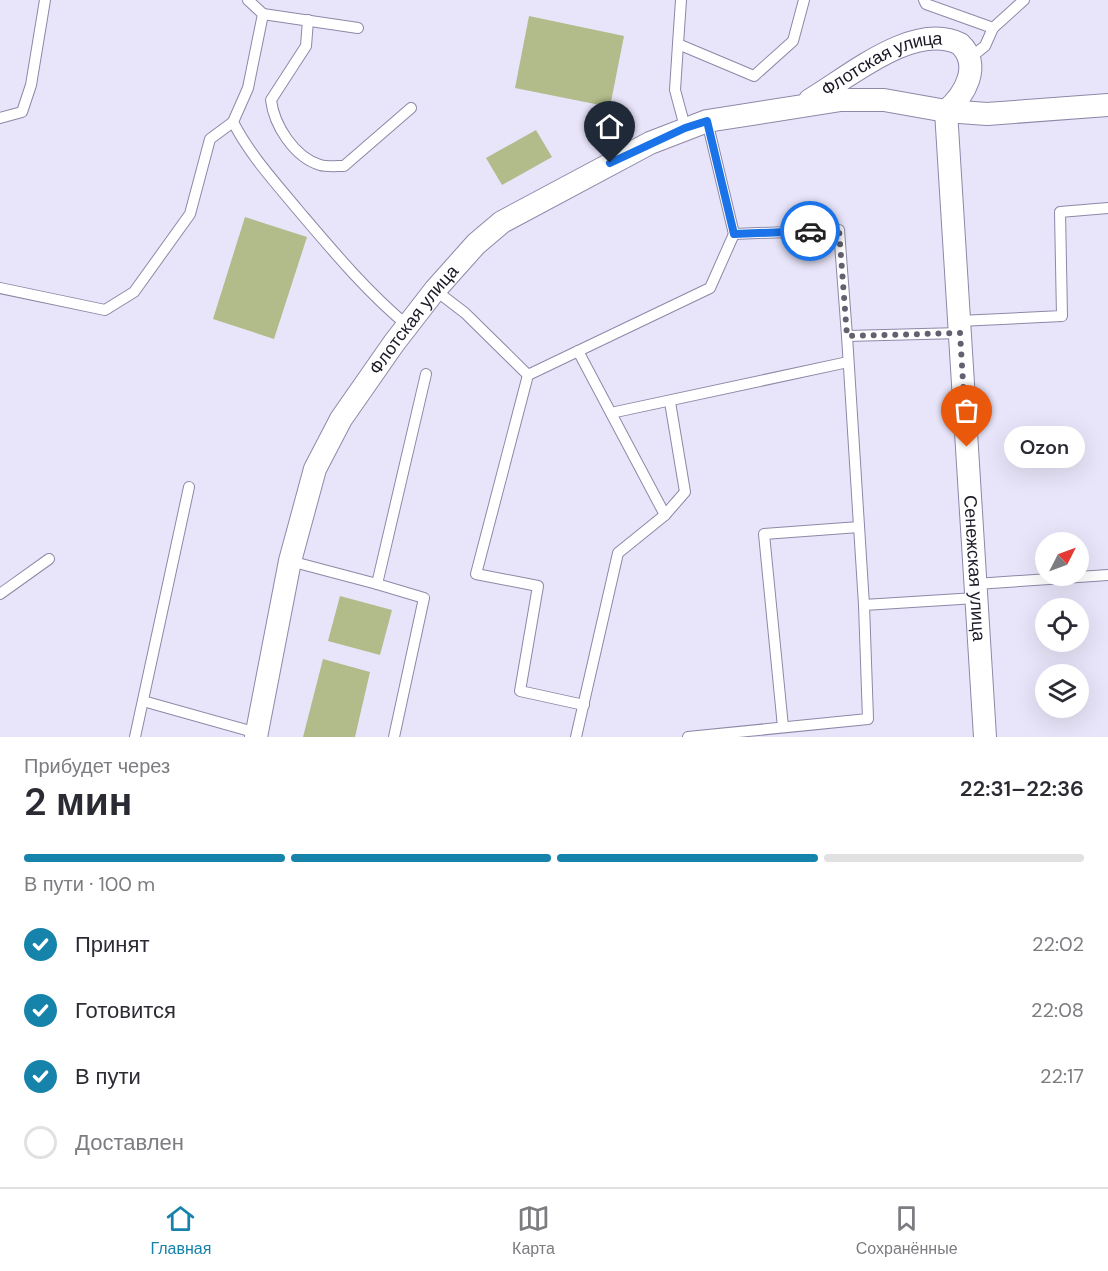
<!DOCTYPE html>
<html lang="ru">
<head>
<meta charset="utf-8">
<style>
	body { margin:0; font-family:"DM Sans",sans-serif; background:#f7f7f7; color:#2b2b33; height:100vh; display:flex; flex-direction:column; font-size:22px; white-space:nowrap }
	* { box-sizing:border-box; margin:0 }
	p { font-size:20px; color:#7c7c81 }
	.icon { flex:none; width:33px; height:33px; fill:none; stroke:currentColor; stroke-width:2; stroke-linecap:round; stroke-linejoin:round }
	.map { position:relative; height:737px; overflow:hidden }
	.details { display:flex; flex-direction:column; background:#fff; flex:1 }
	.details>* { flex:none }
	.needle { width:39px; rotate:48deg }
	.controls { position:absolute; left:1035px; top:532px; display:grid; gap:12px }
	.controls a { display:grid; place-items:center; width:54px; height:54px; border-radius:50%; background:#fff; box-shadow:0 6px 24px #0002; font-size:30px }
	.pin { position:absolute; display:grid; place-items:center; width:51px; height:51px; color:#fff; margin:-62px -26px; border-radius:50% 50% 50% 0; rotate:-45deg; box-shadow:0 0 6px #0007 }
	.pin .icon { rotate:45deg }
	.courier { position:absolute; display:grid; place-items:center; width:60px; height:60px; margin:-30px; border:4px solid #1a73e8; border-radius:50%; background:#fff; color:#222; box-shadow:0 2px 8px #0007 }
	.bubble { position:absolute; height:42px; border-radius:21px; background:#fff; box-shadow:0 6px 24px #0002; font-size:20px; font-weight:600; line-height:42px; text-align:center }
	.overview em { font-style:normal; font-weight:600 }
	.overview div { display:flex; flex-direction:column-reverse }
	.overview { display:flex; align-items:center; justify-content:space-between; height:102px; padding:0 24px }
	h1 { font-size:39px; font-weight:600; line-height:45px }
	.bar { display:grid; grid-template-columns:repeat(4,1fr); gap:9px 6px; align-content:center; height:72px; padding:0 24px }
	.bar i { height:8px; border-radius:4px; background:#e1e1e2 }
	.bar .selected { background:#1683ab }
	.bar p { grid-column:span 4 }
	ol { padding:0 24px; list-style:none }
	li { display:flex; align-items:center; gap:18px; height:66px }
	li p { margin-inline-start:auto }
	li .icon { padding:6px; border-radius:50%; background:#1683ab; color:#fff; stroke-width:4 }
	li:last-child { color:#7c7c81 }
	li i { width:33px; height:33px; border:3px solid #e1e1e2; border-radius:50% }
	.tab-bar { display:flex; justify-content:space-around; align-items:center; height:84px; border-top:2px solid #e1e1e2; background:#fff; font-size:16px; color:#7c7c81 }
	.tab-bar a { display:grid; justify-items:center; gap:3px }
	.tab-bar .selected { color:#1683ab }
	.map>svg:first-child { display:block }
</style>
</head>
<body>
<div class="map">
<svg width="1108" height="737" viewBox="0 0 1108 737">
	<rect width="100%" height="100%" fill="#e8e5fa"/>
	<g fill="#b2bb8a">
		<polygon points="529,16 624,36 610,107 515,88"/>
		<polygon points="536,130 552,157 502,185 486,158"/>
		<polygon points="245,217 307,237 274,339 213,319"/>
		<polygon points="340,596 392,610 380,655 328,641"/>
		<polygon points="323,659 370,672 355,737 303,737"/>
	</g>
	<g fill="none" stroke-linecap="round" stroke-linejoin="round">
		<defs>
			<g id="lane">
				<path d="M248 0 263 14 248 88 233 122C250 155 274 181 298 210 332 250 367 292 408 326"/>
				<polyline points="681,0 678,44 754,76 793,41 804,0"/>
				<polyline points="924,0 926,4 993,28"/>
				<polyline points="263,14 358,28"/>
				<path d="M308 20 306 46 271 100C274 125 294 157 320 165 327 167 337 166 344 166L411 108"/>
				<polyline points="678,44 675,90 685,127"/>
				<polyline points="970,58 985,46 993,28 1024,0"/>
				<polyline points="0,118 22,112 31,85 45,0"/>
				<polyline points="707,121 734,234 839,230 847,336 960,333"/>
				<polyline points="0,288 105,310 134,292 190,214 210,139 233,122"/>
				<polyline points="435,290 465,313 528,375 710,288 734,234"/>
				<polyline points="959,321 1062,316 1060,212 1108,208"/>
				<polyline points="847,336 864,605 976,598"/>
				<polyline points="578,351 665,515 685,492 670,402"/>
				<polyline points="528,375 476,574 538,586 520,691 584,705"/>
				<polyline points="611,413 848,362"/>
				<polyline points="290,561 377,584"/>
				<polyline points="976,584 1108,575"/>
				<polyline points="0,594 49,559"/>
				<polyline points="143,701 257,733"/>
				<polyline points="783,727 764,534 859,527"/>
				<polyline points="135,737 189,487"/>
				<polyline points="394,737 424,598 377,584 426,374"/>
				<polyline points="576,737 618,553 665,515"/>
				<polyline points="688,737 868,719 864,605"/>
			</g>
			<g id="street">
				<path id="s1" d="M810 100C849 77 914 21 960 44 982 65 965 95 946 111"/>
				<path id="s2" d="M946 111 985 737"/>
				<path id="s3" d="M256 737 290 561 315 469 341 419 394 343 435 290 476 244 502 222 650 143 707 121 841 100H884L946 111 987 114 1108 105"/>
			</g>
		</defs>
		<use href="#lane" stroke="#8d88a7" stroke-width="12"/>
		<use href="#street" stroke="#8d88a7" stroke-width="24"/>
		<use href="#lane" stroke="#fff" stroke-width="10"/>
		<use href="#street" stroke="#fff" stroke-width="22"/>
	</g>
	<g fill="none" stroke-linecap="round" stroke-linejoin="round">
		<polyline stroke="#636070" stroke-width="6" stroke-dasharray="0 10.8" points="810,231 839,230 847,336 960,333 967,447"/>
		<polyline stroke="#1a73e8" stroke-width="8" points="610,163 685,128 707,121 734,234 810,231"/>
	</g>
	<g text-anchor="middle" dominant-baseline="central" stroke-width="6" stroke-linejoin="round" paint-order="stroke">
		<g font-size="18" fill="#1b1925" stroke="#fff">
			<text stroke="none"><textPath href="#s1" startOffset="82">Флотская улица</textPath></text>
			<text stroke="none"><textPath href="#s3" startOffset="454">Флотская улица</textPath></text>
			<text stroke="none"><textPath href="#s2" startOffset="458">Сенежская улица</textPath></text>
		</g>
	</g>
</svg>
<div class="controls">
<a><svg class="needle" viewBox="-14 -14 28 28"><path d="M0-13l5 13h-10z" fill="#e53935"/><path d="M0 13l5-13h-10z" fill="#7c7c81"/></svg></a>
<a><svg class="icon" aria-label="locate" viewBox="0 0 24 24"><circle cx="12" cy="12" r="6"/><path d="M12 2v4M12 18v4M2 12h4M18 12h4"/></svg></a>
<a><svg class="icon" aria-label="layers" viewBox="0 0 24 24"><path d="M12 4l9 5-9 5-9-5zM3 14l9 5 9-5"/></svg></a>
</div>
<div class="pin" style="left:967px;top:447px;background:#ea580c"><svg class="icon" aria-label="bag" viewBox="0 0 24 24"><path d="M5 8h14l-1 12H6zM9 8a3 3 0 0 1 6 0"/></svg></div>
<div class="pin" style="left:610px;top:163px;background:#1f2937"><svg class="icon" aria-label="home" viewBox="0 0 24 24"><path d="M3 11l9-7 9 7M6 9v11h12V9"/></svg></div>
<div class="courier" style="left:810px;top:231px"><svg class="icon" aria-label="car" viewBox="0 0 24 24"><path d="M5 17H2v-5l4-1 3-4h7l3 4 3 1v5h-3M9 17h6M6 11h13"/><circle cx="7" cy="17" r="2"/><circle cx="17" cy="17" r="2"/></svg></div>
<div class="bubble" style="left:1004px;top:426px;width:81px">Ozon</div>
</div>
<section class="details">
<div class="overview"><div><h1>2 мин</h1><p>Прибудет через</p></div><em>22:31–22:36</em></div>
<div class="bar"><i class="selected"></i><i class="selected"></i><i class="selected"></i><i></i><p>В пути · 100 m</p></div>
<ol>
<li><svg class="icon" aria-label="check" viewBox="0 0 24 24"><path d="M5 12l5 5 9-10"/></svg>Принят<p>22:02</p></li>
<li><svg class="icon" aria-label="check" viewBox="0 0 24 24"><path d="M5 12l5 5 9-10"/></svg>Готовится<p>22:08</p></li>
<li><svg class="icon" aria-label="check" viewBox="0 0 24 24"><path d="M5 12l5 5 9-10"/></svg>В пути<p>22:17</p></li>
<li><i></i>Доставлен</li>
</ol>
</section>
<nav class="tab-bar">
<a class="selected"><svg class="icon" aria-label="home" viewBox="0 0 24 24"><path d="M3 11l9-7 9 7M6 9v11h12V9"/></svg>Главная</a>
<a><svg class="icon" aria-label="map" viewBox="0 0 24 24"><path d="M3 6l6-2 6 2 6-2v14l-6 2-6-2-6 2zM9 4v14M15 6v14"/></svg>Карта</a>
<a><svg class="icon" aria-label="saved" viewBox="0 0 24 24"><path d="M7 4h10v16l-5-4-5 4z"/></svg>Сохранённые</a>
</nav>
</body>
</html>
